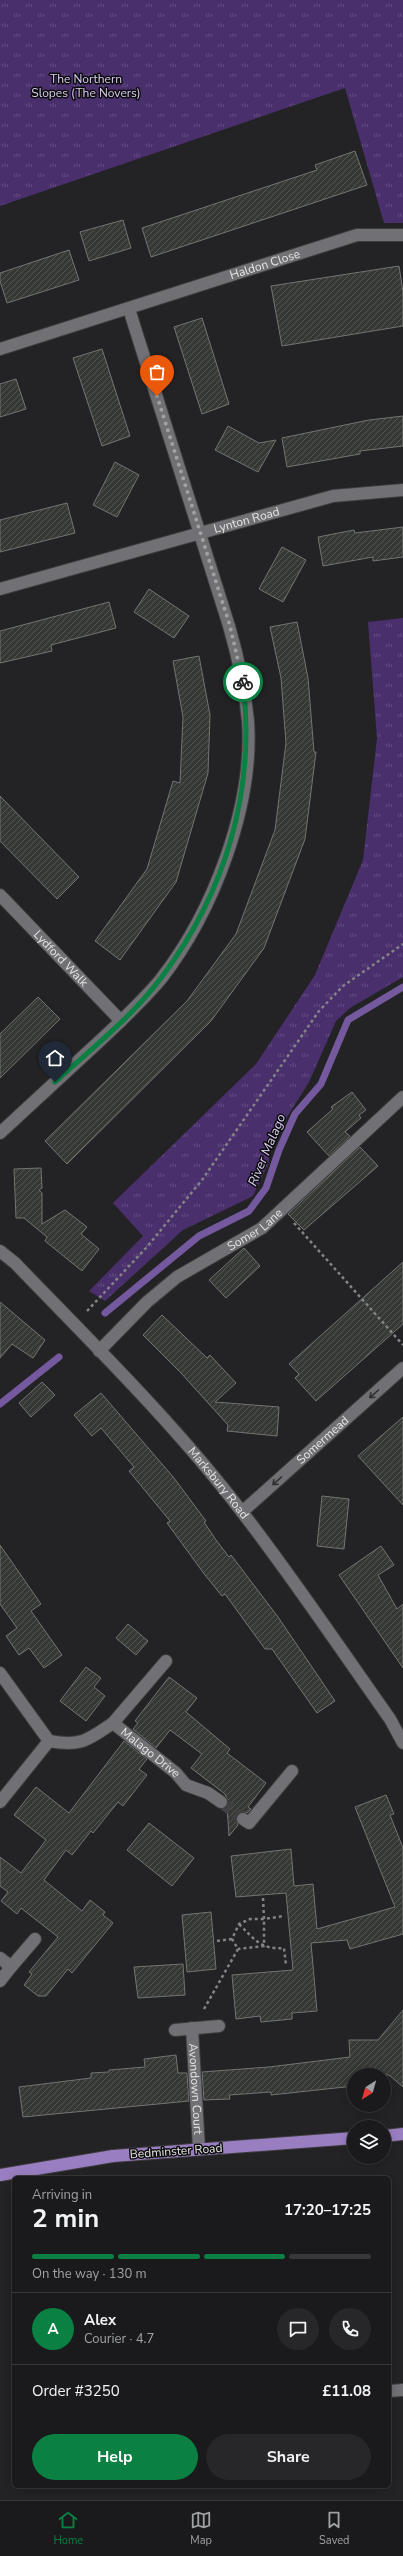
<!DOCTYPE html>
<html lang="en">
<head>
<meta charset="utf-8">
<style>
	body { margin:0; font-family:"Nunito Sans",sans-serif; background:#272729; color:#f1f3f6; height:100vh; display:flex; flex-direction:column; font-size:15px; white-space:nowrap }
	* { box-sizing:border-box; margin:0 }
	p { font-size:13px; color:#9fa1a3 }
	.icon { flex:none; width:22px; height:22px; fill:none; stroke:currentColor; stroke-width:2; stroke-linecap:round; stroke-linejoin:round }
	.map { position:relative; flex:1; overflow:hidden }
	.side { position:absolute; left:12px; top:2176px; width:379px; height:312px; display:flex; flex-direction:column; background:#1a1a1c; border-radius:6px; box-shadow:0 2px 10px #0003,0 0 0 1px #38383b }
	.side>* { flex:none }
	.needle { width:26px; rotate:217deg }
	.buttons { position:absolute; left:347px; top:2068px; display:grid; gap:8px }
	.buttons a { display:grid; place-items:center; width:44px; height:44px; border-radius:50%; background:#1a1a1c; box-shadow:0 2px 10px #0003,0 0 0 1px #38383b; font-size:20px }
	.pin { position:absolute; display:grid; place-items:center; width:34px; height:34px; color:#fff; margin:-41px -17px; border-radius:50% 50% 50% 0; rotate:-45deg; box-shadow:0 0 4px #0007 }
	.pin .icon { rotate:45deg }
	.courier { position:absolute; display:grid; place-items:center; width:40px; height:40px; margin:-20px; border:3px solid #0b8043; border-radius:50%; background:#fff; color:#222; box-shadow:0 1px 5px #0007 }
	.overview em { font-style:normal; font-weight:700 }
	.overview div { display:flex; flex-direction:column-reverse }
	.overview { display:flex; align-items:center; justify-content:space-between; height:68px; padding:0 20px }
	h1 { font-size:26px; font-weight:700; line-height:30px }
	.bar { display:grid; grid-template-columns:repeat(4,1fr); gap:6px 4px; align-content:center; height:48px; padding:0 20px }
	.bar i { height:5px; border-radius:3px; background:#38383b }
	.bar .on { background:#0b8043 }
	.bar p { grid-column:span 4 }
	.line { display:flex; align-items:center; gap:10px; padding:0 20px; border-top:1px solid #38383b }
	.line div { flex:1 }
	.round { display:grid; place-items:center; flex:none; width:42px; height:42px; border-radius:21px; background:#272729 }
	.action { display:flex; gap:8px; margin-top:auto; padding:8px 20px }
	.action a { flex:1; height:46px; border-radius:24px; background:#0b8043; color:#fff; font-size:16px; font-weight:700; line-height:46px; text-align:center }
	.action a+a { background:#272729; color:#f1f3f6 }
	.menu { display:flex; justify-content:space-around; align-items:center; height:56px; border-top:1px solid #38383b; background:#1a1a1c; font-size:11px; color:#9fa1a3 }
	.menu a { display:grid; justify-items:center; gap:2px }
	.menu .on { color:#0b8043 }
	.map>svg:first-child { display:block }
</style>
</head>
<body>
<div class="map">
<svg width="403" height="2500" viewBox="0 0 403 2500">
	<defs>
		<pattern id="park-tufts" width="24" height="20" patternUnits="userSpaceOnUse"><rect width="24" height="20" fill="#4a2f6d"/><path d="M3 7l-1-3M5 7V3M7 7l1-3M15 17l-1-3M17 17v-4M19 17l1-3" fill="none" stroke="#644d82"/></pattern>
		<pattern id="building-hatch" width="6" height="6" patternUnits="userSpaceOnUse"><rect width="6" height="6" fill="#363836"/><path d="M-1 1l2-2M0 6l6-6M5 7l2-2" fill="none" stroke="#535553"/></pattern>
	</defs>
	<rect width="100%" height="100%" fill="#232225"/>
	<g fill="url(#park-tufts)">
		<polygon points="0,0 403,0 403,223 384,223 345,88 0,206"/>
		<polygon points="403,618 403,977 350,1008 336,1021 309,1082 272,1141 268,1164 253,1196 183,1230 105,1301 89,1291 143,1236 113,1203 256,1064 315,975 363,860 377,738 368,622"/>
	</g>
	<g fill="none" stroke-linecap="round" stroke-linejoin="round">
		<g stroke="#75599e" stroke-width="7">
			<polyline points="105,1313 199,1236 249,1211 266,1188 279,1150 295,1114 321,1084 348,1020 403,987"/>
			<polyline points="0,1404 59,1357"/>
		</g>
	</g>
	<g fill="url(#building-hatch)" stroke="#737572">
		<polygon points="355,151 367,185 151,257 142,228 317,170 315,165"/>
		<polygon points="123,220 131,248 89,261 80,232"/>
		<polygon points="69,250 79,280 7,303 0,281 0,273"/>
		<polygon points="399,266 403,292 403,326 282,346 271,286"/>
		<polygon points="202,318 229,404 202,414 174,327"/>
		<polygon points="102,349 130,436 102,446 73,358"/>
		<polygon points="16,379 26,409 0,417 0,384"/>
		<polygon points="403,416 403,446 360,451 360,454 287,467 282,438 369,420"/>
		<polygon points="228,426 259,443 276,440 258,472 215,450"/>
		<polygon points="115,462 139,475 117,517 93,505"/>
		<polygon points="67,503 75,533 0,552 0,520"/>
		<polygon points="403,527 403,557 373,561 373,557 323,566 318,537 354,530 355,533"/>
		<polygon points="282,547 306,560 283,602 259,589"/>
		<polygon points="149,589 189,616 174,638 134,612"/>
		<polygon points="109,602 116,628 51,645 52,651 0,663 0,631"/>
		<polygon points="297,622 308,678 314,752 316,752 305,839 264,948 211,1021 67,1164 45,1141 187,1001 236,934 275,830 286,743 281,678 270,627"/>
		<polygon points="199,656 210,715 208,773 176,882 120,960 95,941 147,869 173,781 180,783 183,717 173,661"/>
		<polygon points="0,796 79,877 57,899 0,841"/>
		<polygon points="38,997 60,1019 0,1078 0,1034"/>
		<polygon points="352,1092 366,1110 359,1115 361,1118 345,1132 350,1136 329,1156 307,1132 333,1109 331,1107"/>
		<polygon points="360,1147 378,1166 304,1230 288,1214"/>
		<polygon points="41,1168 42,1188 39,1190 42,1193 42,1224 65,1210 87,1227 81,1234 99,1249 82,1271 45,1241 47,1237 24,1218 16,1218 14,1169"/>
		<polygon points="244,1248 260,1266 226,1298 209,1280"/>
		<polygon points="403,1262 403,1324 316,1401 295,1378 299,1374 289,1364"/>
		<polygon points="0,1302 45,1340 33,1358 12,1344 0,1358"/>
		<polygon points="162,1315 207,1358 210,1355 236,1383 215,1402 279,1407 277,1436 227,1431 228,1425 181,1373 143,1335"/>
		<polygon points="42,1382 55,1395 31,1417 19,1403"/>
		<polygon points="101,1393 174,1478 206,1521 204,1522 216,1540 229,1557 231,1555 278,1617 335,1701 317,1713 272,1649 265,1649 225,1594 222,1596 205,1575 167,1523 170,1521 129,1471 134,1467 101,1428 92,1436 74,1415"/>
		<polygon points="403,1417 403,1505 358,1456"/>
		<polygon points="322,1496 349,1499 344,1549 317,1546"/>
		<polygon points="0,1545 41,1604 31,1611 62,1655 44,1668 29,1648 19,1655 6,1636 17,1628 0,1604"/>
		<polygon points="381,1546 394,1565 378,1575 397,1609 403,1604 403,1668 339,1575"/>
		<polygon points="128,1624 148,1641 136,1655 116,1638"/>
		<polygon points="86,1667 101,1678 94,1687 105,1696 86,1721 60,1701"/>
		<polygon points="169,1677 197,1698 186,1712 230,1749 227,1753 266,1783 248,1807 251,1809 247,1813 243,1812 237,1815 236,1819 238,1825 229,1836 227,1807 228,1802 225,1794 191,1768 202,1754 170,1730 156,1748 133,1729 138,1723 135,1721"/>
		<polygon points="124,1741 147,1759 139,1769 147,1775 123,1806 118,1802 93,1833 91,1831 72,1855 66,1850 44,1880 82,1911 90,1900 105,1912 103,1915 113,1923 72,1973 68,1969 46,1996 38,1996 24,1985 32,1974 29,1972 58,1937 21,1908 17,1914 1,1901 8,1892 0,1886 0,1857 21,1873 46,1840 14,1815 36,1787 69,1813"/>
		<polygon points="386,1795 394,1814 390,1815 403,1848 403,1934 350,1949 347,1940 311,1943 317,2011 292,2013 292,2019 261,2022 260,2016 236,2019 232,1975 293,1970 286,1893 236,1897 231,1856 291,1849 294,1886 313,1884 317,1929 395,1907 355,1807"/>
		<polygon points="149,1823 194,1858 172,1886 127,1850"/>
		<polygon points="211,1912 216,1969 187,1972 182,1915"/>
		<polygon points="183,1964 185,1995 138,1998 134,1967"/>
		<polygon points="403,2010 403,2087 389,2075 354,2075 354,2086 271,2095 271,2092 229,2095 230,2099 204,2100 202,2072 269,2067 350,2057 349,2040 378,2040"/>
		<polygon points="176,2055 178,2073 187,2073 189,2101 23,2117 19,2087 91,2078 91,2073 109,2072 109,2070 145,2067 144,2059"/>
	</g>
	<g fill="none" stroke-linecap="round" stroke-linejoin="round">
		<polyline stroke="#403f42" stroke-width="12" stroke-dasharray="12 6" stroke-linecap="butt" points="221,1802 243,1819"/>
		<defs>
			<g id="minor">
				<path id="s1" d="M0 349 357 235H403"/>
				<path id="s2" d="M0 589 333 496 403 490"/>
				<path id="s3" d="M0 895 121 1021"/>
				<path d="M0 1133C30 1105 61 1077 91 1049 115 1027 140 1004 161 979 213 912 254 806 248 721 245 688 238 657 229 626L129 309"/>
				<path id="s4" d="M0 1251 15 1263C93 1344 174 1423 242 1512 294 1579 341 1650 390 1719L403 1743"/>
				<path id="s5" d="M99 1351 147 1302 177 1277 262 1228 403 1097"/>
				<path id="s6" d="M242 1512 403 1368"/>
				<path id="s7" d="M0 1673 49 1741C81 1747 88 1740 113 1723L176 1773 186 1785 208 1793 221 1802"/>
				<polyline points="113,1723 166,1661"/>
				<polyline points="0,1802 49,1741"/>
				<polyline points="243,1819 249,1823 292,1771"/>
				<polyline points="0,1958 11,1967 0,1981"/>
				<polyline points="11,1967 35,1939"/>
				<path id="s8" d="M192 2028 199 2149"/>
				<polyline points="175,2030 219,2026"/>
				<polyline points="389,2391 403,2390"/>
			</g>
			<g id="major">
				<polyline points="384,2136 403,2134"/>
				<polyline points="0,2175 113,2156 354,2138"/>
			</g>
		</defs>
		<use href="#minor" stroke="#3d3c3e" stroke-width="14"/>
		<use href="#major" stroke="#3d3c3e" stroke-width="14"/>
		<g stroke="#848385" stroke-width="2.5" stroke-dasharray="3 3" stroke-linecap="butt">
			<polyline points="294,1223 403,1345"/>
			<polyline points="87,1311 146,1248 202,1180 319,1011 343,986 403,944"/>
			<polyline points="263,1898 264,1919 284,1916"/>
			<path d="M239 1924C254 1939 261 1950 284 1948L286 1965"/>
			<polyline points="217,1941 232,1939"/>
			<polyline points="204,2009 238,1949 232,1939 239,1924 250,1919 264,1919 264,1946 238,1949"/>
		</g>
		<use href="#minor" stroke="#717074" stroke-width="12"/>
		<use href="#major" stroke="#997ec1" stroke-width="12"/>
	</g>
	<defs><path id="oneway-shaft" d="M-6 0H5M1.5-3L5.5 0L1.5 3" fill="none" stroke-width="1.6" stroke-linecap="round" stroke-linejoin="round"/></defs>
	<g stroke="#2f2f31">
		<use href="#oneway-shaft" transform="translate(374 1394) rotate(138)"/>
		<use href="#oneway-shaft" transform="translate(277 1481) rotate(138)"/>
	</g>
	<g fill="none" stroke-linecap="round" stroke-linejoin="round">
		<polyline stroke="#a1a1a2" stroke-width="4" stroke-dasharray="0 7.2" points="157,396 230,626 243,682"/>
		<path stroke="#0b8043" stroke-width="5" d="M55 1082C91 1049 132 1017 161 978 226 892 256 790 243 682"/>
	</g>
	<g text-anchor="middle" dominant-baseline="central" stroke-width="3" stroke-linejoin="round" paint-order="stroke">
		<g font-size="12" fill="#dbcdf5" stroke="#0c0c0d">
			<text x="86" y="79">The Northern<tspan x="86" dy="14">Slopes (The Novers)</tspan></text>
		</g>
		<g font-size="12" fill="#e5e5e6" stroke="#0c0c0d">
			<text stroke="none"><textPath href="#s1" startOffset="278">Haldon Close</textPath></text>
			<text stroke="none"><textPath href="#s2" startOffset="256">Lynton Road</textPath></text>
			<text stroke="none"><textPath href="#s3" startOffset="88">Lydford Walk</textPath></text>
			<text stroke="none"><textPath href="#s5" startOffset="199">Somer Lane</textPath></text>
			<text stroke="none"><textPath href="#s6" startOffset="108">Somermead</textPath></text>
			<text stroke="none"><textPath href="#s4" startOffset="319">Marksbury Road</textPath></text>
			<text stroke="none"><textPath href="#s7" startOffset="201">Malago Drive</textPath></text>
			<text stroke="none"><textPath href="#s8" startOffset="61">Avondown Court</textPath></text>
			<text transform="translate(176 2151) rotate(-4)">Bedminster Road</text>
		</g>
		<g font-size="13" font-style="italic" fill="#ded0f8" stroke="#0c0c0d">
			<text transform="translate(267 1150) rotate(-67)">River Malago</text>
		</g>
	</g>
</svg>
<div class="buttons">
<a><svg class="needle" viewBox="-14 -14 28 28"><path d="M0-13l5 13h-10z" fill="#e53935"/><path d="M0 13l5-13h-10z" fill="#9fa1a3"/></svg></a>
<a><svg class="icon" aria-label="layers" viewBox="0 0 24 24"><path d="M12 4l9 5-9 5-9-5zM3 14l9 5 9-5"/></svg></a>
</div>
<div class="pin" style="left:157px;top:396px;background:#ea580c"><svg class="icon" aria-label="bag" viewBox="0 0 24 24"><path d="M5 8h14l-1 12H6zM9 8a3 3 0 0 1 6 0"/></svg></div>
<div class="pin" style="left:55px;top:1082px;background:#1f2937"><svg class="icon" aria-label="home" viewBox="0 0 24 24"><path d="M3 11l9-7 9 7M6 9v11h12V9"/></svg></div>
<div class="courier" style="left:243px;top:682px"><svg class="icon" aria-label="bike" viewBox="0 0 24 24"><circle cx="6" cy="16" r="4"/><circle cx="18" cy="16" r="4"/><path d="M6 16l4-8h5l3 8M10 8l3 8H6M13 5h3"/></svg></div>
<section class="side">
<div class="overview"><div><h1>2 min</h1><p>Arriving in</p></div><em>17:20–17:25</em></div>
<div class="bar"><i class="on"></i><i class="on"></i><i class="on"></i><i></i><p>On the way · 130 m</p></div>
<div class="line" style="height:72px"><b class="round" style="background:#0b8043;color:#fff">A</b><div><b>Alex</b><p>Courier · 4.7</p></div><a class="round"><svg class="icon" aria-label="chat" viewBox="0 0 24 24"><path d="M4 5h16v11H9l-5 4z"/></svg></a><a class="round"><svg class="icon" aria-label="phone" viewBox="0 0 24 24"><path d="M5 4h4l2 5-3 2q2 4 5 5l2-3 5 2v4C11 20 4 13 5 4z"/></svg></a></div>
<div class="line" style="height:52px"><div>Order #3250</div><b>£11.08</b></div>
<div class="action"><a>Help</a><a>Share</a></div>
</section>
</div>
<nav class="menu">
<a class="on"><svg class="icon" aria-label="home" viewBox="0 0 24 24"><path d="M3 11l9-7 9 7M6 9v11h12V9"/></svg>Home</a>
<a><svg class="icon" aria-label="map" viewBox="0 0 24 24"><path d="M3 6l6-2 6 2 6-2v14l-6 2-6-2-6 2zM9 4v14M15 6v14"/></svg>Map</a>
<a><svg class="icon" aria-label="saved" viewBox="0 0 24 24"><path d="M7 4h10v16l-5-4-5 4z"/></svg>Saved</a>
</nav>
</body>
</html>
